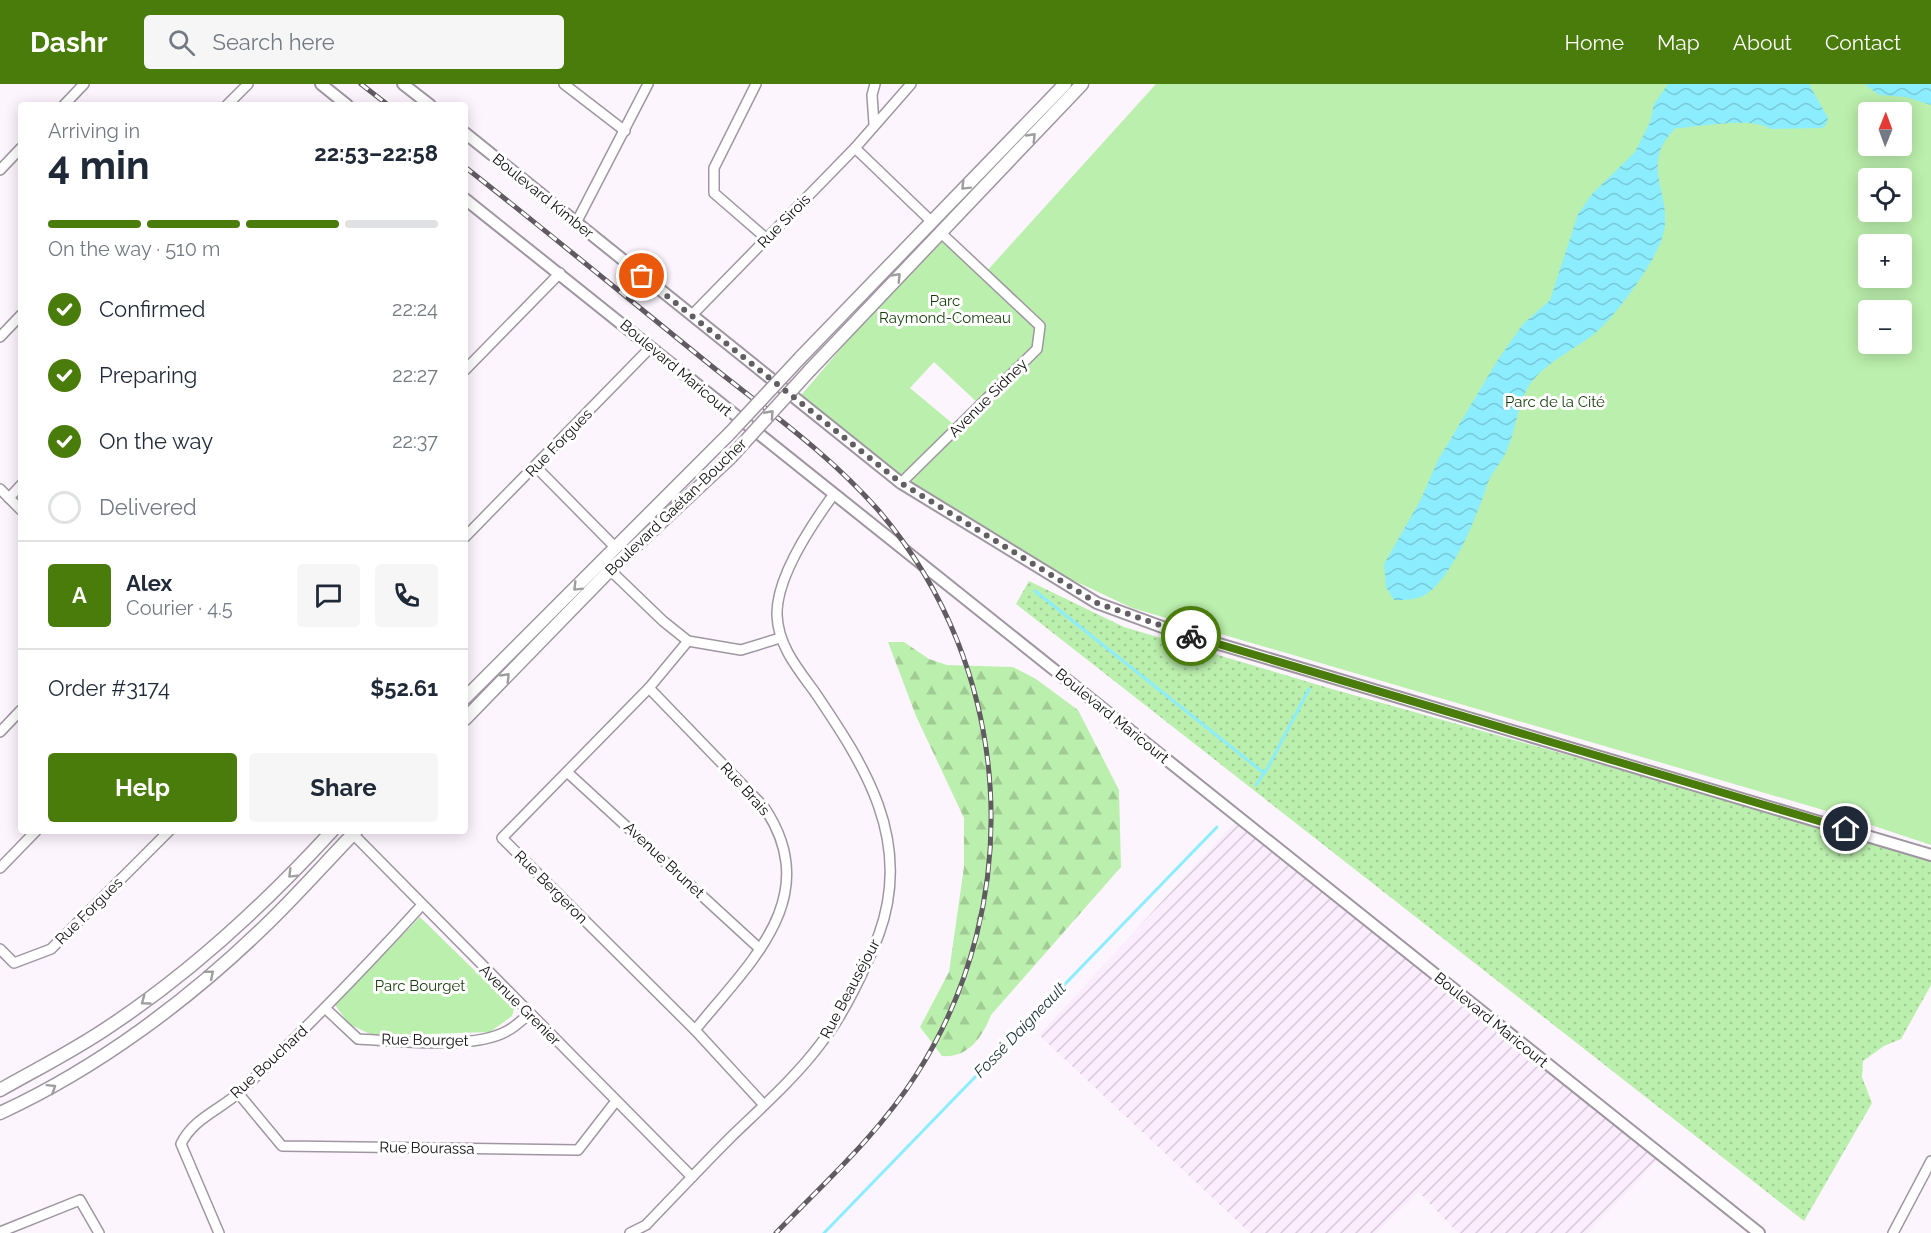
<!DOCTYPE html>
<html lang="en">
<head>
<meta charset="utf-8">
<style>
	body { margin:0; font-family:Raleway,sans-serif; background:#f6f6f7; color:#1f2937; height:100vh; display:flex; flex-direction:column; font-size:22px; white-space:nowrap }
	* { box-sizing:border-box; margin:0 }
	p { font-size:20px; color:#747a83 }
	.icon { flex:none; width:33px; height:33px; fill:none; stroke:currentColor; stroke-width:2; stroke-linecap:round; stroke-linejoin:round }
	.map { position:relative; flex:1; overflow:hidden }
	.side { position:absolute; left:18px; top:18px; width:450px; height:732px; display:flex; flex-direction:column; background:#fff; border-radius:6px; box-shadow:0 3px 15px #0003 }
	.side>* { flex:none }
	.needle { width:39px; rotate:1deg }
	.tools { position:absolute; left:1858px; top:18px; display:grid; gap:12px }
	.tools a { display:grid; place-items:center; width:54px; height:54px; border-radius:6px; background:#fff; box-shadow:0 3px 15px #0003; font-size:30px }
	.pin { position:absolute; display:grid; place-items:center; width:51px; height:51px; color:#fff; margin:-26px; border:3px solid #fff; border-radius:50%; box-shadow:0 2px 6px #0007 }
	.courier { position:absolute; display:grid; place-items:center; width:60px; height:60px; margin:-30px; border:4px solid #4a7c0b; border-radius:50%; background:#fff; color:#222; box-shadow:0 2px 8px #0007 }
	.summary em { font-style:normal; font-weight:700 }
	.summary div { display:flex; flex-direction:column-reverse }
	.summary { display:flex; align-items:center; justify-content:space-between; height:102px; padding:0 30px }
	h1 { font-size:39px; font-weight:700; line-height:45px }
	.bar { display:grid; grid-template-columns:repeat(4,1fr); gap:9px 6px; align-content:center; height:72px; padding:0 30px }
	.bar i { height:8px; border-radius:4px; background:#e0e1e3 }
	.bar .selected { background:#4a7c0b }
	.bar p { grid-column:span 4 }
	.line { display:flex; align-items:center; gap:15px; padding:0 30px; border-top:2px solid #e0e1e3 }
	.line div { flex:1 }
	.round { display:grid; place-items:center; flex:none; width:63px; height:63px; border-radius:6px; background:#f6f6f7 }
	ol { padding:0 30px; list-style:none }
	li { display:flex; align-items:center; gap:18px; height:66px }
	li p { margin-inline-start:auto }
	li .icon { padding:6px; border-radius:50%; background:#4a7c0b; color:#fff; stroke-width:4 }
	li:last-child { color:#747a83 }
	li i { width:33px; height:33px; border:3px solid #e0e1e3; border-radius:50% }
	.primary-button { display:flex; gap:12px; margin-top:auto; padding:12px 30px }
	.primary-button a { flex:1; height:69px; border-radius:6px; background:#4a7c0b; color:#fff; font-size:24px; font-weight:700; line-height:69px; text-align:center }
	.primary-button a+a { background:#f6f6f7; color:#1f2937 }
	header { display:flex; align-items:center; gap:36px; box-sizing:border-box; height:84px; padding:0 30px; background:#4a7c0b; color:#fff }
	header strong { font-size:28px }
	nav { display:flex; gap:33px; margin-inline-start:auto; font-size:21px }
	.search { width:420px; height:54px; background:#f6f6f7; display:flex; align-items:center; gap:15px; box-sizing:border-box; padding:0 21px; border-radius:6px; color:#747a83; font-size:22px }
	.map>svg:first-child { display:block }
</style>
</head>
<body>
<header>
<strong>Dashr</strong>
<div class="search"><svg class="icon" aria-label="search" viewBox="0 0 24 24"><circle cx="10" cy="10" r="6"/><path d="M15 15l6 6"/></svg>Search here</div>
<nav><a>Home</a><a>Map</a><a>About</a><a>Contact</a></nav>
</header>
<div class="map">
<svg width="1931" height="1149" viewBox="0 0 1931 1149">
	<defs>
		<pattern id="industrial-furrows" width="10" height="10" patternUnits="userSpaceOnUse" patternTransform="scale(1.5)"><rect width="10" height="10" fill="#fbecfe"/><path d="M-1 1l2-2M0 10L10 0M9 11l2-2" fill="none" stroke="#d6c9d8"/></pattern>
		<pattern id="grass-dots" width="8" height="8" patternUnits="userSpaceOnUse" patternTransform="scale(1.5)"><rect width="8" height="8" fill="#bbefad"/><path d="M2 2h.1M6 6h.1" fill="none" stroke="#a0cc94" stroke-width="1.8" stroke-linecap="round"/></pattern>
		<pattern id="forest-firs" width="22" height="20" patternUnits="userSpaceOnUse" patternTransform="scale(1.5)"><rect width="22" height="20" fill="#bbefad"/><path d="M5 1l3.5 6h-7zM16 11l3.5 6h-7z" fill="#a0cc94"/></pattern>
		<pattern id="water-waves" width="16" height="10" patternUnits="userSpaceOnUse" patternTransform="scale(1.5)"><rect width="16" height="10" fill="#8cedfe"/><path d="M0 5q4-4 8 0t8 0" fill="none" stroke="#78cad8"/></pattern>
	</defs>
	<rect width="100%" height="100%" fill="#fdf5fe"/>
	<polygon fill="url(#industrial-furrows)" points="1235,738 1659,1075 1588,1149 1458,1149 1419,1108 1376,1149 1250,1149 1039,951"/>
	<polygon fill="url(#grass-dots)" points="1029,497 1124,543 1332,605 1778,730 1931,776 1931,901 1901,955 1884,962 1863,977 1862,993 1872,1019 1804,1137 1016,520"/>
	<path fill="url(#forest-firs)" d="M888 558H904L929 575 947 581 1013 583 1036 595 1078 626 1119 706 1121 783 991 931C982 954 968 974 942 972L920 943 949 888 964 783V734L916 632Z"/>
	<g fill="#bbefad" fill-rule="evenodd">
		<path d="M1156 0H1931V761L1847 733 1132 524 1058 489 905 398 981 322 934 278 910 304 958 344 901 399 797 316 940 148 985 189ZM1869 28H1902V62H1869ZM1869 94H1902V128H1869ZM1869 160H1902V194H1869ZM1869 226H1902V260H1869Z"/>
		<polygon points="420,833 514,925 512,932 490,948 399,951 370,950 349,940 335,921"/>
	</g>
	<g fill="url(#water-waves)">
		<path d="M1668 0H1809L1828 34 1826 41 1822 44 1771 45C1750 32 1702 43 1676 44 1637 81 1674 109 1663 151 1657 176 1614 235 1593 251 1569 269 1538 282 1525 309 1517 327 1515 348 1507 366 1502 378 1491 389 1487 401 1478 430 1452 495 1425 511 1415 516 1405 516 1394 516L1386 503 1384 480 1421 415 1438 376 1497 277 1523 240 1550 216 1578 130 1593 109 1635 68 1650 38 1654 20Z"/>
		<polygon points="1864,0 1931,0 1931,21 1906,13 1879,11"/>
	</g>
	<g fill="none" stroke-linecap="round" stroke-linejoin="round">
		<g stroke="#8cedfe" stroke-width="3">
			<polyline points="1035,507 1264,689 1256,701"/>
			<polyline points="1265,689 1309,605"/>
			<polyline points="824,1149 1217,743"/>
		</g>
		<defs>
			<g id="minor">
				<polyline points="564,0 625,47"/>
				<polyline points="756,0 714,84 714,109 767,155"/>
				<polyline points="64,21 84,0"/>
				<polyline points="227,21 248,0"/>
				<polyline points="874,40 872,11 875,0"/>
				<polyline points="855,64 931,137"/>
				<polyline points="0,86 21,64"/>
				<polyline points="576,139 648,0"/>
				<polyline points="692,231 855,64 911,0"/>
				<polyline points="0,253 21,231"/>
				<polyline points="465,286 560,189"/>
				<polyline points="536,383 616,464"/>
				<polyline points="901,399 1037,265 1040,242 940,148"/>
				<polyline points="0,405 21,426"/>
				<polyline points="9,414 21,401"/>
				<polyline points="465,453 650,264"/>
				<polyline points="610,486 663,537 688,557 741,566 780,554"/>
				<polyline points="688,557 649,604 502,754 695,946 764,1021"/>
				<path d="M649 604 764 723C825 813 750 878 695 946"/>
				<polyline points="0,648 21,626"/>
				<polyline points="567,688 760,865"/>
				<polyline points="350,747 692,1093"/>
				<polyline points="0,784 36,747"/>
				<polyline points="0,865 14,879 51,865 169,747"/>
				<path d="M326 925 358 955C397 957 474 966 507 947 515 943 522 936 529 930"/>
				<polyline points="238,1009 282,1062 578,1066 616,1017"/>
				<polyline points="0,1148 80,1116 99,1149"/>
				<path d="M219 1149 181 1060C193 1034 222 1025 242 1006 304 946 364 885 421 822"/>
				<path d="M630 1149 646 1141C674 1112 702 1082 731 1053 762 1023 796 993 822 958 843 932 867 882 879 850 913 756 865 682 814 607 797 584 778 561 777 531 776 493 812 440 834 410"/>
				<polyline points="1893,1149 1931,1077"/>
			</g>
			<g id="tertiary">
				<polyline points="321,0 347,21"/>
				<polyline points="403,0 430,21"/>
				<polyline points="465,49 901,399 1097,519 1165,544 1931,771"/>
				<polyline points="465,115 1759,1149"/>
			</g>
			<g id="secondary">
				<polyline points="800,274 1065,0"/>
				<polyline points="810,286 1082,0"/>
				<polyline points="465,614 730,349"/>
				<polyline points="465,635 610,486 731,373"/>
				<path d="M0 1006C37 985 75 966 110 942 193 887 265 820 332 747"/>
				<path d="M0 1029C98 984 190 915 267 840 298 810 326 778 356 747"/>
			</g>
		</defs>
		<use href="#minor" stroke="#9f96a1" stroke-width="12"/>
		<use href="#tertiary" stroke="#9f96a1" stroke-width="14"/>
		<use href="#secondary" stroke="#9f96a1" stroke-width="15"/>
		<use href="#minor" stroke="#fff" stroke-width="9"/>
		<use href="#tertiary" stroke="#fff" stroke-width="10"/>
		<use href="#secondary" stroke="#fff" stroke-width="12"/>
		<defs>
			<g id="rail">
				<polyline points="361,0 388,21"/>
				<path d="M465 83C549 149 631 217 714 284 771 329 831 372 879 427 1014 585 1028 817 916 991 878 1051 824 1099 776 1149"/>
			</g>
		</defs>
		<use href="#rail" stroke="#605b60" stroke-width="5"/>
		<use href="#rail" stroke="#fff" stroke-width="3" stroke-dasharray="9" stroke-linecap="butt"/>
		<defs>
			<g id="secondary-bridge">
				<polyline points="730,349 800,274"/>
				<polyline points="731,373 810,286"/>
			</g>
		</defs>
		<use href="#secondary-bridge" stroke="#9f96a1" stroke-width="15" stroke-linecap="butt"/>
		<use href="#secondary-bridge" stroke="#fff" stroke-width="12"/>
	</g>
	<defs><path id="oneway-chevron" d="M-2-3.5L2.5 0L-2 3.5" fill="none" stroke-width="1.6" stroke-linecap="round" stroke-linejoin="round" transform="scale(1.5)"/></defs>
	<g stroke="#9f9e9f">
		<use href="#oneway-chevron" transform="translate(1032 53) rotate(-46)"/>
		<use href="#oneway-chevron" transform="translate(965 102) rotate(135)"/>
		<use href="#oneway-chevron" transform="translate(897 193) rotate(-46)"/>
		<use href="#oneway-chevron" transform="translate(770 330) rotate(-48)"/>
		<use href="#oneway-chevron" transform="translate(577 503) rotate(135)"/>
		<use href="#oneway-chevron" transform="translate(506 593) rotate(-46)"/>
		<use href="#oneway-chevron" transform="translate(292 790) rotate(135)"/>
		<use href="#oneway-chevron" transform="translate(210 890) rotate(-40)"/>
		<use href="#oneway-chevron" transform="translate(145 917) rotate(144)"/>
		<use href="#oneway-chevron" transform="translate(52 1004) rotate(-32)"/>
	</g>
	<g fill="none" stroke-linecap="round" stroke-linejoin="round">
		<polyline stroke="#625e63" stroke-width="6" stroke-dasharray="0 10.8" points="642,192 901,399 1097,519 1191,552"/>
		<polyline stroke="#4a7c0b" stroke-width="8" points="1191,552 1846,745"/>
	</g>
	<g text-anchor="middle" dominant-baseline="central" stroke-width="6" stroke-linejoin="round" paint-order="stroke">
		<g font-size="15" fill="#0f0c0f" stroke="#fff">
			<text transform="translate(543 112) rotate(39)">Boulevard Kimber</text>
			<text transform="translate(784 137) rotate(-46)">Rue Sirois</text>
			<text transform="translate(676 284) rotate(40)">Boulevard Maricourt</text>
			<text transform="translate(988 314) rotate(-45)">Avenue Sidney</text>
			<text transform="translate(559 359) rotate(-46)">Rue Forgues</text>
			<text transform="translate(676 423) rotate(-44)">Boulevard Gaétan-Boucher</text>
			<text transform="translate(1112 632) rotate(39)">Boulevard Maricourt</text>
			<text transform="translate(745 705) rotate(48)">Rue Brais</text>
			<text transform="translate(664 776) rotate(43)">Avenue Brunet</text>
			<text transform="translate(551 803) rotate(45)">Rue Bergeron</text>
			<text transform="translate(89 827) rotate(-45)">Rue Forgues</text>
			<text transform="translate(850 905) rotate(-62)">Rue Beauséjour</text>
			<text transform="translate(520 921) rotate(45)">Avenue Grenier</text>
			<text transform="translate(1491 936) rotate(39)">Boulevard Maricourt</text>
			<text transform="translate(425 956) rotate(1)">Rue Bourget</text>
			<text transform="translate(269 978) rotate(-43)">Rue Bouchard</text>
			<text transform="translate(427 1064) rotate(1)">Rue Bourassa</text>
		</g>
		<g font-size="15" fill="#173d0a" stroke="#fff">
			<text x="945" y="217">Parc<tspan x="945" dy="17">Raymond-Comeau</tspan></text>
			<text x="1555" y="318">Parc de la Cité</text>
			<text x="420" y="902">Parc Bourget</text>
		</g>
		<g font-size="16" font-style="italic" fill="#20373b" stroke="#fff">
			<text transform="translate(1020 946) rotate(-46)">Fossé Daigneault</text>
		</g>
	</g>
</svg>
<div class="tools">
<a><svg class="needle" viewBox="-14 -14 28 28"><path d="M0-13l5 13h-10z" fill="#e53935"/><path d="M0 13l5-13h-10z" fill="#747a83"/></svg></a>
<a><svg class="icon" aria-label="locate" viewBox="0 0 24 24"><circle cx="12" cy="12" r="6"/><path d="M12 2v4M12 18v4M2 12h4M18 12h4"/></svg></a>
<a>+</a>
<a>−</a>
</div>
<div class="pin" style="left:642px;top:192px;background:#ea580c"><svg class="icon" aria-label="bag" viewBox="0 0 24 24"><path d="M5 8h14l-1 12H6zM9 8a3 3 0 0 1 6 0"/></svg></div>
<div class="pin" style="left:1846px;top:745px;background:#1f2937"><svg class="icon" aria-label="home" viewBox="0 0 24 24"><path d="M3 11l9-7 9 7M6 9v11h12V9"/></svg></div>
<div class="courier" style="left:1191px;top:552px"><svg class="icon" aria-label="bike" viewBox="0 0 24 24"><circle cx="6" cy="16" r="4"/><circle cx="18" cy="16" r="4"/><path d="M6 16l4-8h5l3 8M10 8l3 8H6M13 5h3"/></svg></div>
<section class="side">
<div class="summary"><div><h1>4 min</h1><p>Arriving in</p></div><em>22:53–22:58</em></div>
<div class="bar"><i class="selected"></i><i class="selected"></i><i class="selected"></i><i></i><p>On the way · 510 m</p></div>
<ol>
<li><svg class="icon" aria-label="check" viewBox="0 0 24 24"><path d="M5 12l5 5 9-10"/></svg>Confirmed<p>22:24</p></li>
<li><svg class="icon" aria-label="check" viewBox="0 0 24 24"><path d="M5 12l5 5 9-10"/></svg>Preparing<p>22:27</p></li>
<li><svg class="icon" aria-label="check" viewBox="0 0 24 24"><path d="M5 12l5 5 9-10"/></svg>On the way<p>22:37</p></li>
<li><i></i>Delivered</li>
</ol>
<div class="line" style="height:108px"><b class="round" style="background:#4a7c0b;color:#fff">A</b><div><b>Alex</b><p>Courier · 4.5</p></div><a class="round"><svg class="icon" aria-label="chat" viewBox="0 0 24 24"><path d="M4 5h16v11H9l-5 4z"/></svg></a><a class="round"><svg class="icon" aria-label="phone" viewBox="0 0 24 24"><path d="M5 4h4l2 5-3 2q2 4 5 5l2-3 5 2v4C11 20 4 13 5 4z"/></svg></a></div>
<div class="line" style="height:78px"><div>Order #3174</div><b>$52.61</b></div>
<div class="primary-button"><a>Help</a><a>Share</a></div>
</section>
</div>
</body>
</html>
